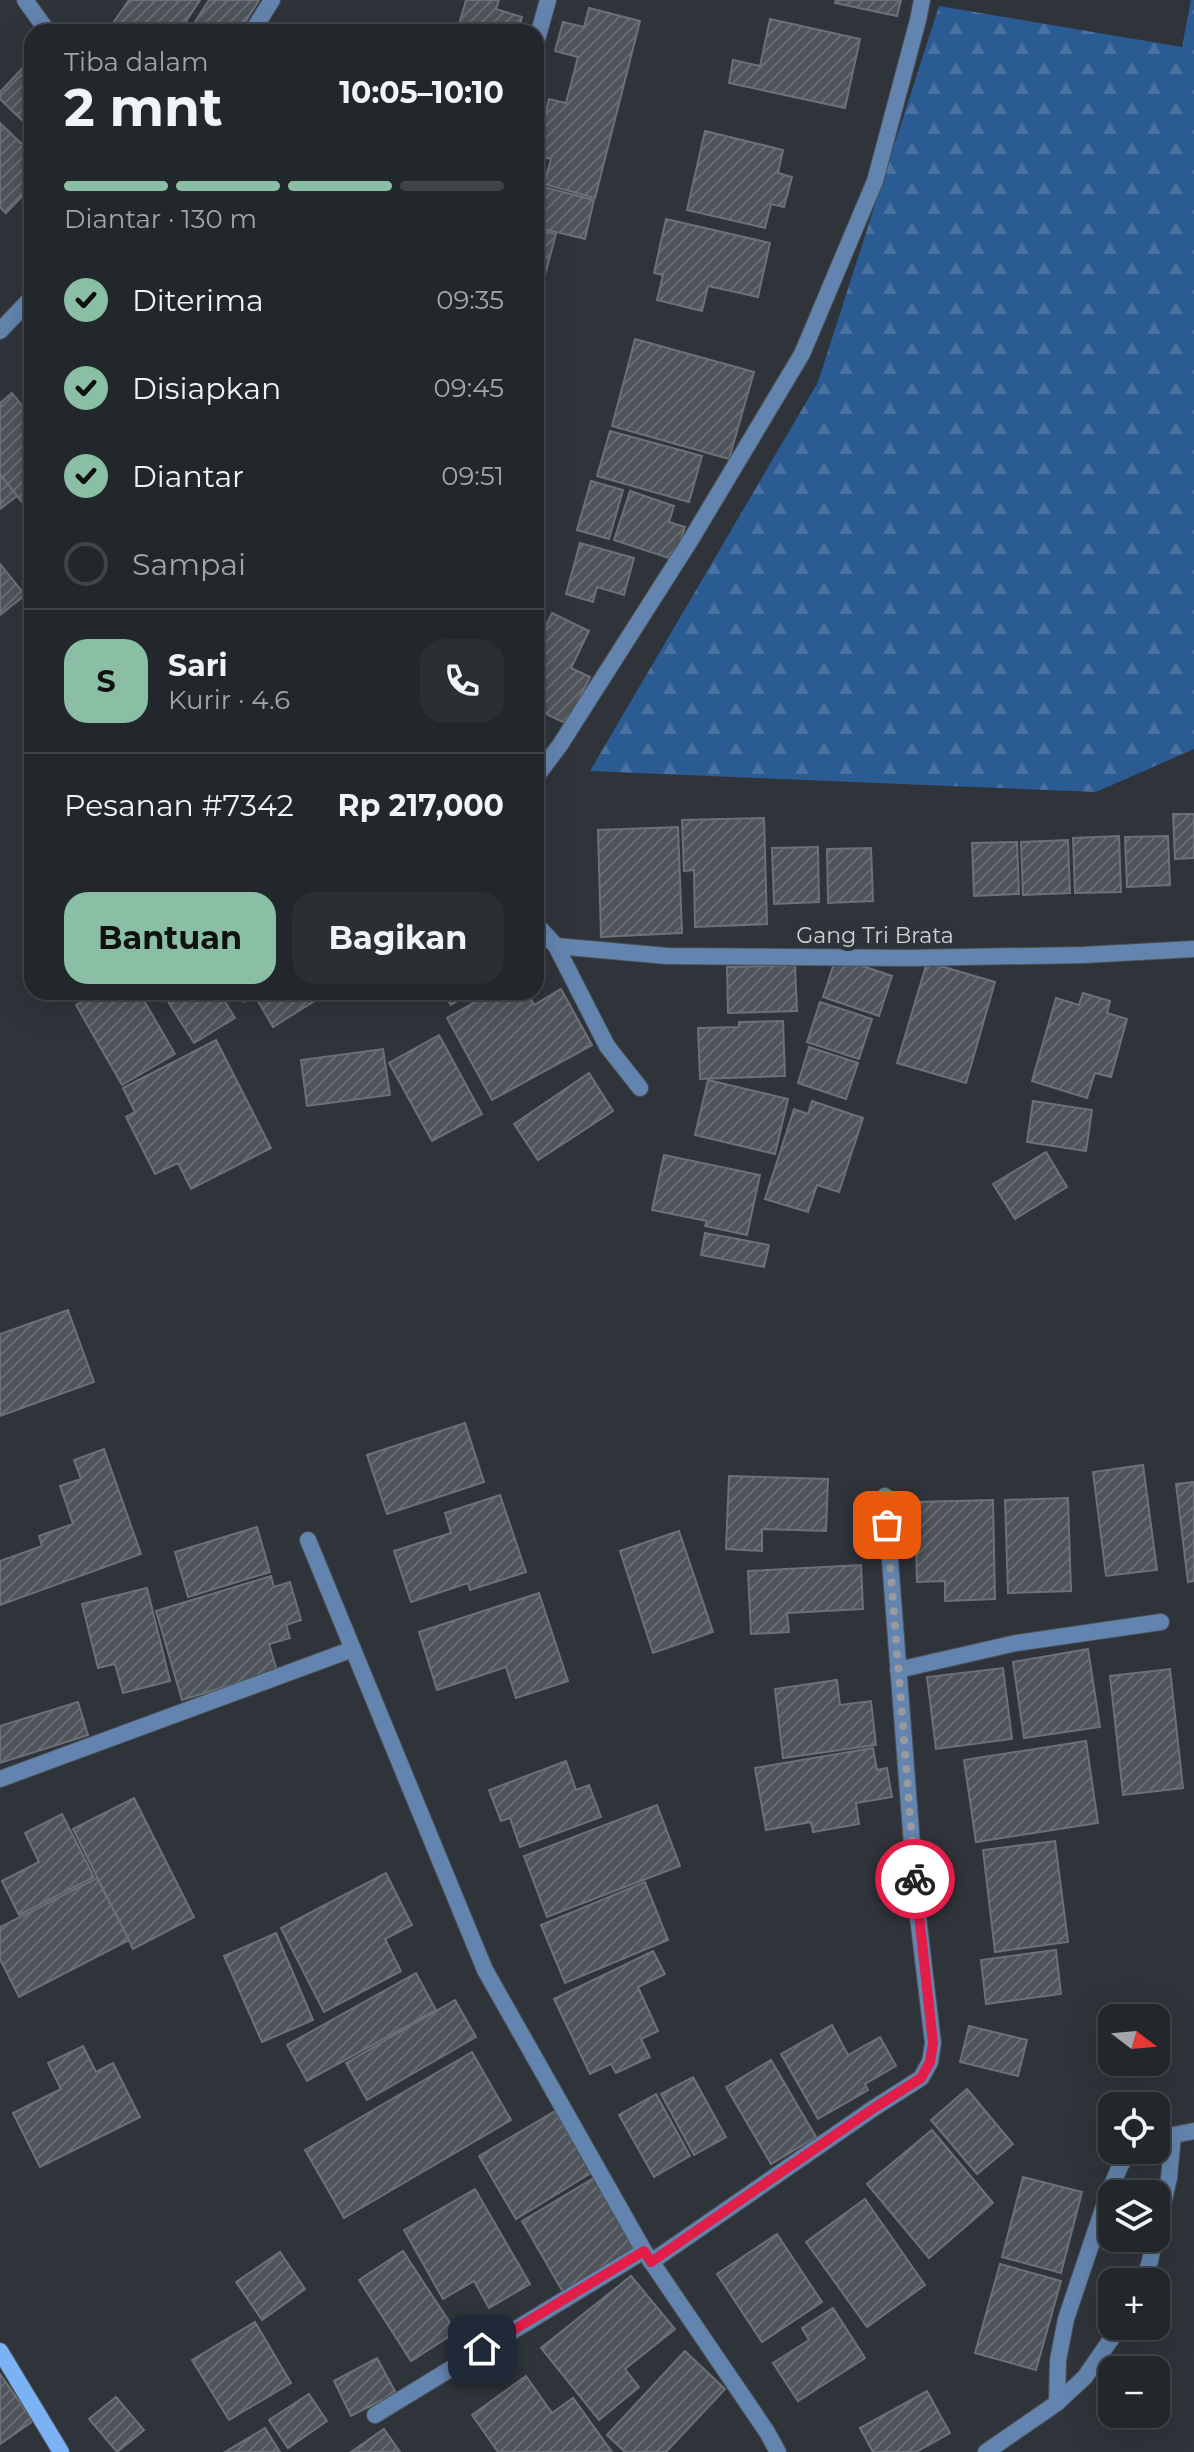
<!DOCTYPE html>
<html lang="id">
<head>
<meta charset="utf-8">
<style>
	body { margin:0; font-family:Montserrat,sans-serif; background:#2a2f34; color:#f1f3f6; height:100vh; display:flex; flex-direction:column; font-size:30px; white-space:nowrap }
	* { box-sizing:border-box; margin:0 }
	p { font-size:26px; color:#a2a5a9 }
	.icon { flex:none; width:44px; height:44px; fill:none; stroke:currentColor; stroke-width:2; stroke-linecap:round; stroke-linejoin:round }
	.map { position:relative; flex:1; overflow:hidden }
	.panel { position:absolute; left:24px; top:24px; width:520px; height:976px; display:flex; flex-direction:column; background:#22272c; border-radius:24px; box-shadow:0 8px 32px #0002,0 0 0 2px #3f4448 }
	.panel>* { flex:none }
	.needle { width:52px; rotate:106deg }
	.controls { position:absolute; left:1098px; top:2004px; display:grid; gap:16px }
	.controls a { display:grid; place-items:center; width:72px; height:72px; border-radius:16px; background:#22272c; box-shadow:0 8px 32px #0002,0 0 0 2px #3f4448; font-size:40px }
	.pin { position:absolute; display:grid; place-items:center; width:68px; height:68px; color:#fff; margin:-34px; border-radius:16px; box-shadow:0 4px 12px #0006 }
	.courier { position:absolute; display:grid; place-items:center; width:80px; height:80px; margin:-40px; border:6px solid #e11d48; border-radius:50%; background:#fff; color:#222; box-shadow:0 2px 10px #0007 }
	.summary em { font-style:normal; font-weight:700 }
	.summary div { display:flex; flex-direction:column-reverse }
	.summary { display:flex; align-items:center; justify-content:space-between; height:136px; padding:0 40px }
	h1 { font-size:52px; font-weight:700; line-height:60px }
	.bar { display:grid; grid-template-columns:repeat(4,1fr); gap:12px 8px; align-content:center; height:96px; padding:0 40px }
	.bar i { height:10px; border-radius:6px; background:#3f4448 }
	.bar .on { background:#8abfa5 }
	.bar p { grid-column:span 4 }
	.line { display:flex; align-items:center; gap:20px; padding:0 40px; border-top:2px solid #3f4448 }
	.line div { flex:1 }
	.round { display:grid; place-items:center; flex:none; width:84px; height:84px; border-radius:24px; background:#2a2f34 }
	ol { padding:0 40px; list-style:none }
	li { display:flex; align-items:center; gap:24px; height:88px }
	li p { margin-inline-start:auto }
	li .icon { padding:8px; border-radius:50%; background:#8abfa5; color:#111; stroke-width:4 }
	li:last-child { color:#a2a5a9 }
	li i { width:44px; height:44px; border:4px solid #3f4448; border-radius:50% }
	.action { display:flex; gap:16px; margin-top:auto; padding:16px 40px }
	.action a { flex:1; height:92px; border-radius:24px; background:#8abfa5; color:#111; font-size:32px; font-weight:700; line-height:92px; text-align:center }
	.action a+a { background:#2a2f34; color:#f1f3f6 }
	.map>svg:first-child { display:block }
</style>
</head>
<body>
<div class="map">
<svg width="1194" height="2452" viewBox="0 0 1194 2452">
	<defs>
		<pattern id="forest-firs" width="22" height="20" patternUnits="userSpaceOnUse" patternTransform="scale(2)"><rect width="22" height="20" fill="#2b5b93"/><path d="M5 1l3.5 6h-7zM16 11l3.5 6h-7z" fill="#4972a1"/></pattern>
		<pattern id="building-hatch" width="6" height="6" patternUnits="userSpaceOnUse" patternTransform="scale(2)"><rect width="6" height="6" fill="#4f545b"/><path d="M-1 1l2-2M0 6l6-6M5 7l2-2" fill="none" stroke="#676c72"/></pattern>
	</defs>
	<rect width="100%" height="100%" fill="#2e343a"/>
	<polygon fill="url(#forest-firs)" points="1191,0 1194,0 1194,749 1096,792 590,771 818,382 939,6 1182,47"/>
	<g fill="url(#building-hatch)" stroke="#6b7179" stroke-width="2">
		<polygon points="129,0 200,0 179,32 107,32"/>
		<polygon points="209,0 259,0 239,32 209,32 195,22"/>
		<polygon points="466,0 499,0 496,9 522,17 518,32 457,32"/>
		<polygon points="836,0 901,0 897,16 835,3"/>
		<polygon points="589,8 640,21 595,198 544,184 551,159 536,155 549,99 566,103 578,57 555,51 563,22 584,27"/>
		<polygon points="770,19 860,39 845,108 729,83 733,60 760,66"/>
		<polygon points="32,58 32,118 26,124 0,99 0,92"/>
		<polygon points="0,123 32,154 32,186 6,213 0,207"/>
		<polygon points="705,131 783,150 778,173 792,177 784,207 771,204 765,228 687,210"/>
		<polygon points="536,185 594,200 585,239 536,227"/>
		<polygon points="666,219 770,243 758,297 708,286 702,311 657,300 663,275 654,273"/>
		<polygon points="536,229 556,234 540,294 536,293"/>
		<polygon points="635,339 754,372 729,459 612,426"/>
		<polygon points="12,393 32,418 32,515 0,474 0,403"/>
		<polygon points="610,431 702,456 689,502 597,476"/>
		<polygon points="0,474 17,496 0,509"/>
		<polygon points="591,481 623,490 609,539 577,530"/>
		<polygon points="630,491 674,506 669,522 685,527 675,560 614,540"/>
		<polygon points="580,543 634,558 624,595 597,587 593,602 566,594"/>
		<polygon points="0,564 25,595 0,615"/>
		<polygon points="552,613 589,631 571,668 590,677 567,724 536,709 536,646"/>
		<polygon points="1173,814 1194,814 1194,858 1175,859"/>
		<polygon points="764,818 767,924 695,927 694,870 684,871 682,820"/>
		<polygon points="678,827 682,933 601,937 598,830"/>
		<polygon points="1119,836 1121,892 1075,893 1073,838"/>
		<polygon points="1168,836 1170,885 1127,887 1125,837"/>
		<polygon points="1068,840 1070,893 1023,895 1021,842"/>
		<polygon points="1017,842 1019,894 974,896 972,843"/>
		<polygon points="818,847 819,902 774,904 772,848"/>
		<polygon points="871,848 873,901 828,903 827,849"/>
		<polygon points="836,957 892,976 879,1016 823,997"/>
		<polygon points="927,962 995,982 966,1083 897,1063"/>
		<polygon points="795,965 797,1011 728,1013 727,967"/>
		<polygon points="561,989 592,1045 492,1100 447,1018 493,992 527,992 534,1005"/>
		<polygon points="98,992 139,992 175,1054 122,1085 76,1005"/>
		<polygon points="162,992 219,992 235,1018 194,1043"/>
		<polygon points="238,992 329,992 273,1027 255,996 244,1002"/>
		<polygon points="442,992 471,992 451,1005"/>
		<polygon points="1083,993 1110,1001 1107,1013 1127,1019 1111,1077 1095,1073 1087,1098 1032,1081 1056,998 1079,1005"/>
		<polygon points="820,1002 872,1019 859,1059 807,1042"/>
		<polygon points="783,1021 785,1076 700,1079 698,1028 739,1027 739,1022"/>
		<polygon points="439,1035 482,1114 432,1141 389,1063"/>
		<polygon points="216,1040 271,1148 191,1189 178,1163 155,1174 126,1117 135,1112 123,1088"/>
		<polygon points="809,1047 858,1063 846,1099 798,1083"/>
		<polygon points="383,1049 390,1095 307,1106 301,1060"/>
		<polygon points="589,1073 613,1111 538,1160 514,1124"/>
		<polygon points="708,1080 788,1099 775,1154 695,1135"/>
		<polygon points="812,1101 863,1118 839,1192 817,1185 808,1212 765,1199 794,1109 808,1114"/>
		<polygon points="1033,1101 1092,1110 1086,1151 1027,1142"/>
		<polygon points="1046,1152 1067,1187 1015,1219 993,1184"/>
		<polygon points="664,1155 760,1175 747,1235 705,1226 707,1221 652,1210"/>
		<polygon points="705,1233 769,1245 764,1267 701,1255"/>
		<polygon points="68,1310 94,1382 0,1416 0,1334"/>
		<polygon points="465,1423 484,1482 387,1514 367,1455"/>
		<polygon points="104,1449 141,1554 0,1605 0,1561 42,1546 39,1536 73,1524 60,1486 81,1479 74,1460"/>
		<polygon points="1143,1465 1157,1570 1106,1576 1093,1472"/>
		<polygon points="729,1476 828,1479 826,1531 762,1529 762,1551 726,1549"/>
		<polygon points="1194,1482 1194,1581 1188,1582 1176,1484"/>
		<polygon points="500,1495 526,1572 470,1590 468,1583 411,1602 394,1551 451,1533 445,1513"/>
		<polygon points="1068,1498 1071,1591 1008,1593 1005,1500"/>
		<polygon points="993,1500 995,1599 945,1601 945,1581 917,1582 915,1502"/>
		<polygon points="257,1527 270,1572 188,1597 175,1552"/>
		<polygon points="679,1531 713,1632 653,1653 620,1551"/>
		<polygon points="861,1565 863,1609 787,1613 789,1632 751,1634 748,1571"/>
		<polygon points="271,1576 274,1587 290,1582 301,1620 286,1625 290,1638 269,1644 277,1671 182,1700 156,1611"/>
		<polygon points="147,1588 170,1681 123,1693 115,1664 98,1668 82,1604"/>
		<polygon points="539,1593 568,1681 516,1698 506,1667 437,1690 419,1632"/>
		<polygon points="1088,1649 1100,1727 1024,1738 1013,1662"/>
		<polygon points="1003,1668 1012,1739 936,1749 927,1677"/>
		<polygon points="1170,1669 1183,1788 1123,1795 1110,1676"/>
		<polygon points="837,1680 840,1705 871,1701 876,1745 783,1758 775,1689"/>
		<polygon points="78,1702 88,1735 0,1763 0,1726"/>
		<polygon points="1086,1741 1098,1823 976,1842 964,1760"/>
		<polygon points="873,1748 877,1770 887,1768 892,1797 856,1803 859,1824 813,1832 811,1822 766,1830 755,1768"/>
		<polygon points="566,1761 576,1790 589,1785 601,1817 520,1847 510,1818 501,1821 489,1790"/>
		<polygon points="134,1798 194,1917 133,1949 73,1829"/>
		<polygon points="657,1805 680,1866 547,1917 524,1856"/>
		<polygon points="62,1814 94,1877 19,1915 2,1881 39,1862 25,1833"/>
		<polygon points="1055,1841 1068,1942 995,1952 983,1850"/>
		<polygon points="386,1873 412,1925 385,1939 401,1971 324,2012 281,1928"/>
		<polygon points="97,1878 129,1940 19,1997 0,1959 0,1927"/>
		<polygon points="645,1882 668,1940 565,1983 541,1925"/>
		<polygon points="276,1933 313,2020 262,2042 224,1956"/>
		<polygon points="1056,1950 1061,1994 986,2004 981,1960"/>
		<polygon points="653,1951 665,1974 638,1987 658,2031 641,2039 650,2057 616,2073 611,2064 590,2074 554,1999"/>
		<polygon points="416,1973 436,2010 307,2081 287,2045"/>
		<polygon points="455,2000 476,2037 367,2100 346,2063"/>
		<polygon points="832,2025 848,2055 880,2037 896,2066 865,2084 868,2090 818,2119 781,2054"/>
		<polygon points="969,2026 1027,2040 1018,2076 960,2062"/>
		<polygon points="83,2046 96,2072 113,2063 140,2117 40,2167 13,2113 61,2089 48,2063"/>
		<polygon points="472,2052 511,2120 344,2218 305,2150"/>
		<polygon points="771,2060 816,2137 771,2164 726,2087"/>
		<polygon points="693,2077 726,2137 694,2155 661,2094"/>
		<polygon points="967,2089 1013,2144 977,2174 931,2120"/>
		<polygon points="656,2094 690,2156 654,2177 619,2115"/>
		<polygon points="555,2111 591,2173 516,2219 479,2156"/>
		<polygon points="932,2130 993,2203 929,2258 867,2184"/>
		<polygon points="1023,2177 1082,2192 1061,2273 1002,2257"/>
		<polygon points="594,2178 635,2250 563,2292 522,2221"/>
		<polygon points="475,2189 530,2284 489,2308 474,2281 443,2299 404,2230"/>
		<polygon points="865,2199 925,2285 867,2327 806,2242"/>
		<polygon points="777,2234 822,2302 762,2342 717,2274"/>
		<polygon points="403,2251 456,2332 411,2361 359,2280"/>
		<polygon points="280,2252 305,2289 262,2320 236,2282"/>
		<polygon points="1000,2264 1061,2281 1036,2370 975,2353"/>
		<polygon points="631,2276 675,2329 625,2369 639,2387 599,2420 541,2348"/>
		<polygon points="833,2308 865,2358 798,2401 773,2363 809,2340 802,2328"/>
		<polygon points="255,2322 291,2383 229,2420 192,2360"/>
		<polygon points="685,2351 725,2389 666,2452 625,2452 607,2435"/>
		<polygon points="377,2358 396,2393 351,2416 334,2381"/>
		<polygon points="0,2374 33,2421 0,2444"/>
		<polygon points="526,2376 552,2413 573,2398 612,2452 498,2452 472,2415"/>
		<polygon points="927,2391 950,2433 916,2452 873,2452 860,2428"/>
		<polygon points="309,2394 327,2421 288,2448 269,2420"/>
		<polygon points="116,2397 144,2430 117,2452 89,2419"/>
		<polygon points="265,2428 280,2452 225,2452"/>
		<polygon points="384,2429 400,2452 351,2452"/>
	</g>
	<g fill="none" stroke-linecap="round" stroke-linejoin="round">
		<defs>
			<g id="street">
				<polyline points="25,0 48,32"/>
				<polyline points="252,32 272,0"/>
				<polyline points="536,43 548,0"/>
				<polyline points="0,331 32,297"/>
				<polyline points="536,777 560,745 690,541 802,354 875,181 918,20 922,0"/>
				<polyline points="536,924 556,946 607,1046 640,1088"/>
				<polyline points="556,946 667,956 909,958 1083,955 1194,949"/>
				<polyline points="308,1540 485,1970 644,2251 767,2432 778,2452"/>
				<polyline points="898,1670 1016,1643 1161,1622"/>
				<polyline points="0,1779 353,1649"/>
				<polyline points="1156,2138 1173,2135"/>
				<polyline points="1156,2235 1169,2178 1173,2135 1194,2131"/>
				<polyline points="651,2262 874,2108 921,2078 930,2062 933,2043 917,1909 885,1496"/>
				<polyline points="1141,2282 1149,2265 1155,2238"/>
				<polyline points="1057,2403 1058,2360 1066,2319 1108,2194 1121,2164 1133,2150"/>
				<polyline points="375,2415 644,2251"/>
				<polyline points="986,2452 1057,2403 1085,2377 1120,2326"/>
			</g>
			<polyline id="secondary" points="0,2351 61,2452"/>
		</defs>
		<use href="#street" stroke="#4b5156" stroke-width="18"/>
		<use href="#secondary" stroke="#4b5156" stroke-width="18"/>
		<use href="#street" stroke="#6384ae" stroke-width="16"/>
		<use href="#secondary" stroke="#7bb2f4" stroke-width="16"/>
	</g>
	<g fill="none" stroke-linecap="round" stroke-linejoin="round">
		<polyline stroke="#979ba0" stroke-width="8" stroke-dasharray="0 14.4" points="887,1525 915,1879"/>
		<polyline stroke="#e11d48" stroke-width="10" points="482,2349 644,2251 651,2262 874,2108 921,2078 930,2062 933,2043 915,1879"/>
	</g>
	<g text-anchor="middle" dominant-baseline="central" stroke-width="8" stroke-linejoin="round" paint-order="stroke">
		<g font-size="22" fill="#cfd3d7" stroke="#2e343a">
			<text x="875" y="935">Gang Tri Brata</text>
		</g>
	</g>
</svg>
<div class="controls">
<a><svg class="needle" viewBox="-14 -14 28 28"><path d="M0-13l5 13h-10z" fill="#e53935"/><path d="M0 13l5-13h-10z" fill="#a2a5a9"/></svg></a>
<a><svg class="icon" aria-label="locate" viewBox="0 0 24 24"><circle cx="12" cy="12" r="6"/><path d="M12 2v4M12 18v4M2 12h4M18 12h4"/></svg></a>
<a><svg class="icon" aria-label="layers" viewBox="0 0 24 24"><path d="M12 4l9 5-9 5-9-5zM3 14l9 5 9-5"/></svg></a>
<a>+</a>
<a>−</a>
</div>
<div class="pin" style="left:887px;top:1525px;background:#ea580c"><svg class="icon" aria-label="bag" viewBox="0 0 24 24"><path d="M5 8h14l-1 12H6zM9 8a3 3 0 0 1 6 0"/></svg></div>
<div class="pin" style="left:482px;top:2349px;background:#1f2937"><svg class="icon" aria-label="home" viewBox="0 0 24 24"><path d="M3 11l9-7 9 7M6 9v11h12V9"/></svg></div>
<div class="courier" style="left:915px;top:1879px"><svg class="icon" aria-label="bike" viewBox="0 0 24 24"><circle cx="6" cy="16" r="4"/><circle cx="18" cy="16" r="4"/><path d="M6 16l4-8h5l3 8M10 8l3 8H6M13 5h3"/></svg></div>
<section class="panel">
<div class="summary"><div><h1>2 mnt</h1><p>Tiba dalam</p></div><em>10:05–10:10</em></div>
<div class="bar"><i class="on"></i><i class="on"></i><i class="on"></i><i></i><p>Diantar · 130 m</p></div>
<ol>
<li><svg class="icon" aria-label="check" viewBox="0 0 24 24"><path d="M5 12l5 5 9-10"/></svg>Diterima<p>09:35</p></li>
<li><svg class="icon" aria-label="check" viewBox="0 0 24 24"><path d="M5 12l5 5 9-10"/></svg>Disiapkan<p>09:45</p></li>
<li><svg class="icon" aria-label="check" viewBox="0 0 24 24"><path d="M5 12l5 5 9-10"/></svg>Diantar<p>09:51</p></li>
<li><i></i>Sampai</li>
</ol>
<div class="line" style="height:144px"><b class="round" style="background:#8abfa5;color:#111">S</b><div><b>Sari</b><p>Kurir · 4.6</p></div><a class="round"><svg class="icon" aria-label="phone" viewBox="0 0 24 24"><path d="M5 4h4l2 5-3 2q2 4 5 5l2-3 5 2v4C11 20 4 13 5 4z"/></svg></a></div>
<div class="line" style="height:104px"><div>Pesanan #7342</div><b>Rp 217,000</b></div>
<div class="action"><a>Bantuan</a><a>Bagikan</a></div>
</section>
</div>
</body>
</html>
